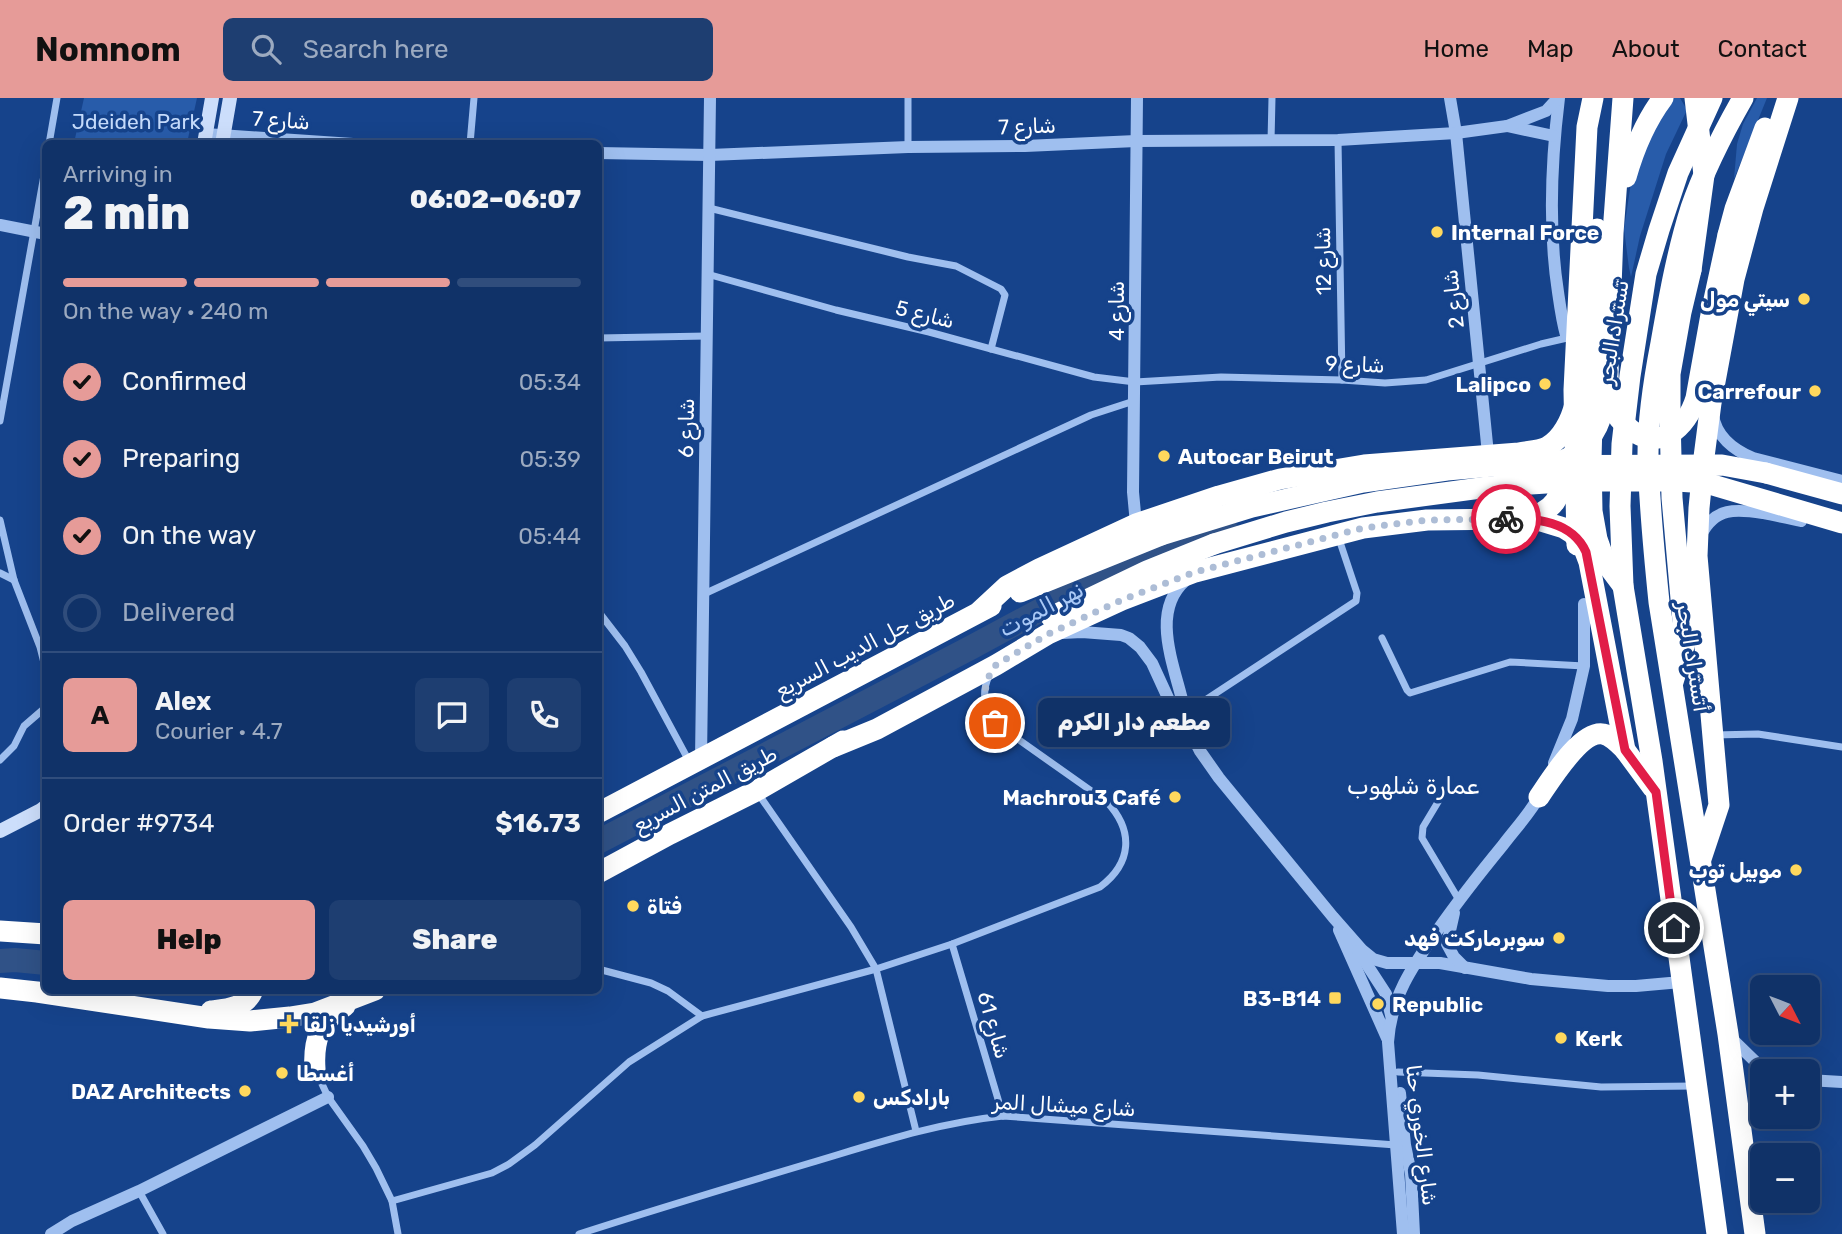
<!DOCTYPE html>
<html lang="en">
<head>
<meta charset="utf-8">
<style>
	body { margin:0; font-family:Rubik,Cairo,sans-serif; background:#1e3e71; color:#f1f3f6; height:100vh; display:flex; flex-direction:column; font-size:26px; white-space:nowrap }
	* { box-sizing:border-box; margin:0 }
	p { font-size:23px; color:#9caac0 }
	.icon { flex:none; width:38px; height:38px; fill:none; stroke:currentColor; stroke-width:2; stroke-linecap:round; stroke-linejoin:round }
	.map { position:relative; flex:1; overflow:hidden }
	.panel { position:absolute; left:42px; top:42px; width:560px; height:854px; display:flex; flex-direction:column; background:#103268; border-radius:10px; box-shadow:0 7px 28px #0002,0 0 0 2px #304d7c }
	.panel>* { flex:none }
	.needle { width:46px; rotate:132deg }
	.tools { position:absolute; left:1750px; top:877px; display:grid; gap:14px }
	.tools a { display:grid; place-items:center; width:70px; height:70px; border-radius:10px; background:#103268; box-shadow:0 7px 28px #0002,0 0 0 2px #304d7c; font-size:35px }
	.pin { position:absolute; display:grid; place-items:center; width:60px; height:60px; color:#fff; margin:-30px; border:4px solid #fff; border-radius:50%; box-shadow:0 2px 7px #0007 }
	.courier { position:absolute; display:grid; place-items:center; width:70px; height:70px; margin:-35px; border:5px solid #e11d48; border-radius:50%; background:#fff; color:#222; box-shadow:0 2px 9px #0007 }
	.bubble { position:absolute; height:49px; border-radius:10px; background:#103268; box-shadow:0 7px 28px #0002,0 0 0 2px #304d7c; font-size:23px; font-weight:800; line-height:49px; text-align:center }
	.overview em { font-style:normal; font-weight:800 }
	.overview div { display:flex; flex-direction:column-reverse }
	.overview { display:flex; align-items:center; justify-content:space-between; height:119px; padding:0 21px }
	h1 { font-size:46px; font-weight:800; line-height:52px }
	.bar { display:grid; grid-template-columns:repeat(4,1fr); gap:10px 7px; align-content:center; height:84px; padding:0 21px }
	.bar i { height:9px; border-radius:5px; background:#304d7c }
	.bar .active { background:#e69b98 }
	.bar p { grid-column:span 4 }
	.line { display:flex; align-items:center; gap:18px; padding:0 21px; border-top:2px solid #304d7c }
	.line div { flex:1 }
	.round { display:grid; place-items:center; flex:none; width:74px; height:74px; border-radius:10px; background:#1e3e71 }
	ol { padding:0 21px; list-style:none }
	li { display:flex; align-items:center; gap:21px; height:77px }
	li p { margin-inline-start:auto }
	li .icon { padding:7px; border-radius:50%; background:#e69b98; color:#111; stroke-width:4 }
	li:last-child { color:#9caac0 }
	li i { width:38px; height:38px; border:4px solid #304d7c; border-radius:50% }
	.button { display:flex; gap:14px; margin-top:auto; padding:14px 21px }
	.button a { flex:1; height:80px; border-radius:10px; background:#e69b98; color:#111; font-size:28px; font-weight:800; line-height:80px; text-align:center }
	.button a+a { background:#1e3e71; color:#f1f3f6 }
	header { display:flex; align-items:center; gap:42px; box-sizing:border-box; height:98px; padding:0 35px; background:#e69b98; color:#111 }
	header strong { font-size:33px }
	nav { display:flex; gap:38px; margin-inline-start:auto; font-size:24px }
	.search { width:490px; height:63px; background:#1e3e71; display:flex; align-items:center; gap:18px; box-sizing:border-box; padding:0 24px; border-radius:10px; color:#9caac0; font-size:26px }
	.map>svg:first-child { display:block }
</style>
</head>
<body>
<header>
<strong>Nomnom</strong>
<div class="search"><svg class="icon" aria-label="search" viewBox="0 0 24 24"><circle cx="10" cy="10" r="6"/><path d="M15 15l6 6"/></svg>Search here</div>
<nav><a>Home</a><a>Map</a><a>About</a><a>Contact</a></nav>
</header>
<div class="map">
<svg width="1842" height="1136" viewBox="0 0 1842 1136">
	<rect width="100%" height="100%" fill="#16438b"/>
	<g fill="#285caa">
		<polygon points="84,0 197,0 187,45 74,45"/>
		<polygon points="1670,0 1680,0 1687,12 1666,56 1640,138 1631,179 1629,170 1624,131 1633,71"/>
		<polygon points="1757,0 1767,0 1734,81 1737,46 1743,26"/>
	</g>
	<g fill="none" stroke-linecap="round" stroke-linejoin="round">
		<g stroke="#305287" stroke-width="24">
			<polyline points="598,744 972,549 1139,459 1227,433"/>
			<polyline points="0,863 15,862 46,865"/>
		</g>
		<g stroke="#9fbfef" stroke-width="7">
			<polyline points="908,0 908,49"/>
			<polyline points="1338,42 1342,282"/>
			<polyline points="1271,43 1272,0"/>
			<polyline points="49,46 57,0"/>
			<polyline points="470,46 474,0"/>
			<polyline points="709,110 908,159 956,168 1001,191 1005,197 991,251"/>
			<polyline points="707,176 836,212 929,234 1094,279 1135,284 1221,279 1342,282 1385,285 1426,282 1541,246 1567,240"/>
			<polyline points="598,240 707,238"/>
			<polyline points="0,323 46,66"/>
			<polyline points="0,422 14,482 40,549 46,573"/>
			<polyline points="0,475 14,482"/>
			<polyline points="704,496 1091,317 1134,303"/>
			<polyline points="598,513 625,548 641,574 690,665"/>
			<polyline points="1382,540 1407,592 1410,595 1510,564 1584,568"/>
			<polyline points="1188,626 1195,615 1207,601 1356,503 1357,495 1338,438"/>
			<polyline points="1714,637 1758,636 1842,649"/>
			<polyline points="0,662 14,648 24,628 46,609"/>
			<polyline points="757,694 851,829 876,871 916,1033"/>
			<polyline points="1444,694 1423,729 1422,740 1459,802"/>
			<polyline points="952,846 1003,1018"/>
			<polyline points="598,871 651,885 668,893 702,918"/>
			<polyline points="316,973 328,999 363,1048 376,1070 392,1103 398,1136"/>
			<polyline points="1398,974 1478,977 1601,989 1695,988"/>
			<polyline points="139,1093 163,1136"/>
			<path d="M392 1103 492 1075 509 1066 535 1047 629 964 702 918 876 871 952 846 1100 789C1132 765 1134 733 1107 704L995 625C984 610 981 595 989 578"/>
			<path d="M579 1136C656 1111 733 1088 810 1065 874 1046 936 1025 1003 1018L1396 1047"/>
		</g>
		<g stroke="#9fbfef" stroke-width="12">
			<polyline points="1450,0 1456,35 1488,356"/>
			<path d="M1559 0C1551 65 1548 129 1558 194 1560 208 1562 223 1566 237"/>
			<polyline points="1507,28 1554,38"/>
			<polyline points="206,36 353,46"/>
			<polyline points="598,55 710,57 908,49 1025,48 1136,43 1338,42 1456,35 1507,28 1546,13 1558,0"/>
			<polyline points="0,127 46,136"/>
			<path d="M1713 317C1716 338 1734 352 1753 360L1842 383"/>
			<polyline points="1136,426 1133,394 1137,0"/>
			<path d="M1701 437C1715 409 1736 411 1763 415 1776 418 1789 420 1801 423"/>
			<path d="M1186 482C1144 518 1183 583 1187 627"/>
			<polyline points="1062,535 1082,534 1121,537 1129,540 1140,549 1152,565 1174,613 1187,627 1200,653 1219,680 1333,819 1362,852 1373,861 1387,865 1440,865 1531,881 1608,888 1636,888 1681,884"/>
			<polyline points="701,661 710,0"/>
			<polyline points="1554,665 1572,621 1584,568 1584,506"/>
			<polyline points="1454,815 1447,846 1454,859 1465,870"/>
			<polyline points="1339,832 1387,940"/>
			<polyline points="1358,853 1386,896 1391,917"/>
			<polyline points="1730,939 1765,973"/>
			<polyline points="1808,982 1842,984"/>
			<polyline points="1400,995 1405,1047 1411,1076 1414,1136"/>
			<polyline points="51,1136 72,1123 139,1093 328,999"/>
			<path d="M1403 1136 1388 944C1391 899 1412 869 1437 833 1458 803 1480 775 1503 747 1515 731 1532 713 1541 695"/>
		</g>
		<g stroke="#ccdefb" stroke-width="14">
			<polyline points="204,46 212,0"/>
			<polyline points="222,46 230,0"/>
			<polyline points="0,733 41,712 46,708"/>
		</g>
		<g stroke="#fff" stroke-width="21">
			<polyline points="1712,0 1678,75 1659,132 1646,176 1630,278 1622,346 1620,408 1623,488 1652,663 1717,1136"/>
			<path d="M1743 0C1723 35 1704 72 1691 110 1677 154 1669 200 1661 245 1654 281 1648 319 1648 356 1649 405 1654 455 1659 504L1728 936 1755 1136"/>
			<path d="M1626 79C1634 51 1645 24 1663 0"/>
			<polyline points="1597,131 1591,362 1592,413 1597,441 1605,464 1623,488"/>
			<polyline points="1728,137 1735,111 1765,30"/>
			<polyline points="1608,271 1613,135 1623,0"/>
			<polyline points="1766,375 1842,396"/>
			<polyline points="1706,385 1842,425"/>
			<path d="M1524 420C1551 415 1571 397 1551 370"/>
			<polyline points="1577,447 1574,292 1587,29 1593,0"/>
			<polyline points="1020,494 1161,437"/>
			<path d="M980 513 1007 488 1039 471 1136 426 1219 398 1280 381 1364 367 1519 355C1528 353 1538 353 1547 349 1562 341 1571 322 1575 306"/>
			<polyline points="1051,519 1147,473 1214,446"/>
			<polyline points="1673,584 1685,545 1672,400 1670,319 1670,276 1681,214 1691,172"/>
			<polyline points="833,649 877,631 996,567 1048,536 1122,502 1195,474 1363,430 1427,422 1518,421 1541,423 1564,430 1572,435 1583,448 1589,464 1625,652 1653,690"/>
			<path d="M1539 699C1550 683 1581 632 1603 636 1612 638 1619 646 1625 652"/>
			<polyline points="598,715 991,508"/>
			<polyline points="1701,761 1719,707 1697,458 1699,410 1704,359 1711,305 1734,181 1753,110 1788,0"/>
			<polyline points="598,775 670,736 756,693 843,643"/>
			<polyline points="0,833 46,836"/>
			<polyline points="0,890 37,894 209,920 250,923 290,919 315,915 375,892"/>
			<path d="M211 913C227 911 246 910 253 892"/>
			<path d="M315 971C313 942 320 923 345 908"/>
		</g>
		<g stroke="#fff" stroke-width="21">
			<polyline points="1691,172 1704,77 1695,0"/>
			<path d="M1608 271C1608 284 1608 297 1613 309 1616 318 1622 325 1630 331 1659 355 1687 329 1696 300L1712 211 1728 137"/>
			<path d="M1556 365C1588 356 1603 325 1607 294"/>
			<polyline points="1161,437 1252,409 1305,397 1363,384 1447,372 1492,368 1722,367 1766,375"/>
			<polyline points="1214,446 1286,424 1327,414 1377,404 1488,389 1576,383 1677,383 1706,385"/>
		</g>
	</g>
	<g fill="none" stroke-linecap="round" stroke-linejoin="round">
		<polyline stroke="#adbdd6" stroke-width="7" stroke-dasharray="0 12.6" points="995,625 989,617 984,596 990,575 996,567 1048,536 1122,502 1195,474 1363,430 1427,422 1506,421"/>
		<path stroke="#e11d48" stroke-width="9" d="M1506 421C1536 420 1572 423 1586 454L1625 652 1656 694 1674 830"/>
	</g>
	<g fill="#ffd85d" stroke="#16438b" stroke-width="2.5">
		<circle cx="1437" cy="134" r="7"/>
		<circle cx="1804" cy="201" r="7"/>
		<circle cx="1545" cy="286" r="7"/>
		<circle cx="1815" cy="293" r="7"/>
		<circle cx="1164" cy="358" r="7"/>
		<circle cx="1175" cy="699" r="7"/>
		<circle cx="1796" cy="772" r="7"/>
		<circle cx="633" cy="808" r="7"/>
		<circle cx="1559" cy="840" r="7"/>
		<rect x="1328" y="893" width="14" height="14" rx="3.5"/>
		<circle cx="1378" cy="906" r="7"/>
		<path d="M285.5 915.5h7v7h7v7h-7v7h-7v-7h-7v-7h7z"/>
		<circle cx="1561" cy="940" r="7"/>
		<circle cx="282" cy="975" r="7"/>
		<circle cx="245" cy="993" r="7"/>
		<circle cx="859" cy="999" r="7"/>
	</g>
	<g text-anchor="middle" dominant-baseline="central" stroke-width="7" stroke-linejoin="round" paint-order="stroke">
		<g font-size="21" fill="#fff" stroke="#16438b">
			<text transform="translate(281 22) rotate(4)">شارع 7</text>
			<text transform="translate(1027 28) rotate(-2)">شارع 7</text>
			<text transform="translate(1323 163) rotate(-91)">شارع 12</text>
			<text transform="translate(1453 201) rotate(-97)">شارع 2</text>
			<text transform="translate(1116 213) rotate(-90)">شارع 4</text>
			<text transform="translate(925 216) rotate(14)">شارع 5</text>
			<text transform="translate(1613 234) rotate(-81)">تستراد البحر</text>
			<text transform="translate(1355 266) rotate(2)">شارع 9</text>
			<text transform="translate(686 330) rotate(-89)">شارع 6</text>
			<text transform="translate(865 547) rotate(-28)">طريق جل الديب السريع</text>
			<text transform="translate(1693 559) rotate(81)">أتستراد البحر</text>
			<text transform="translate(705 691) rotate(-28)">طريق المتن السريع</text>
			<text transform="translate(994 927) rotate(74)">شارع 61</text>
			<text transform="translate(1064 1007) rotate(3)">شارع ميشال المر</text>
			<text transform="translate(1422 1037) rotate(83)">شارع الخوري حنا</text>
		</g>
		<g font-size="21" fill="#c5dbfb" stroke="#16438b">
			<text x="136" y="23">Jdeideh Park</text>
		</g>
		<g font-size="21" font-weight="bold" fill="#fff" stroke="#16438b" text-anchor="start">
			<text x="1451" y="134">Internal Force</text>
			<text x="1790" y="201" text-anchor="end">سيتي مول</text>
			<text x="1531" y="286" text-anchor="end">Lalipco</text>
			<text x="1801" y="293" text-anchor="end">Carrefour</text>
			<text x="1178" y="358">Autocar Beirut</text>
			<text x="1161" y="699" text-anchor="end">Machrou3 Café</text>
			<text x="1782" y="772" text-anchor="end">موبيل توب</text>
			<text x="647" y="808">فتاة</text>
			<text x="1545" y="840" text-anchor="end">سوبرماركت فهد</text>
			<text x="1321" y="900" text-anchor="end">B3-B14</text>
			<text x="1392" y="906">Republic</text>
			<text x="303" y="926">أورشيديا زلقا</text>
			<text x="1575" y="940">Kerk</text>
			<text x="296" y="975">أغسطا</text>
			<text x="231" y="993" text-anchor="end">DAZ Architects</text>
			<text x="873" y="999">بارادكس</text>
		</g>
		<g font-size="23" font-style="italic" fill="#aac9f6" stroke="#16438b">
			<text transform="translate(1041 511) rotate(-28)">نهر الموت</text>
		</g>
		<g font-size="24" fill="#fff" stroke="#16438b">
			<text x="1413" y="688">عمارة شلهوب</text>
		</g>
	</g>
</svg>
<div class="tools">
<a><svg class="needle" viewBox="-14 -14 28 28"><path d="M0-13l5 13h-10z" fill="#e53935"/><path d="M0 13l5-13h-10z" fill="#9caac0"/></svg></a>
<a>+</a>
<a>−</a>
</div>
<div class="pin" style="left:995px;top:625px;background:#ea580c"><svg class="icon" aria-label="bag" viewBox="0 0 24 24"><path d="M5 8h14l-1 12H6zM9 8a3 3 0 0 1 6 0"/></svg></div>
<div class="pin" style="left:1674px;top:830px;background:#1f2937"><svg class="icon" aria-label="home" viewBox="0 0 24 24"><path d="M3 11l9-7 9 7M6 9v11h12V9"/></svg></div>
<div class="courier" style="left:1506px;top:421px"><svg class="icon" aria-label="bike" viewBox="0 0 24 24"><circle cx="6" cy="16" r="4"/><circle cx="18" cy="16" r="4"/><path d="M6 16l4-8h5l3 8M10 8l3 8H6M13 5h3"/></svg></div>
<div class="bubble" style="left:1038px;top:600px;width:192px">مطعم دار الكرم</div>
<section class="panel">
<div class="overview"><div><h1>2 min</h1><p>Arriving in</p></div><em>06:02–06:07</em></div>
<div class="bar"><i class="active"></i><i class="active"></i><i class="active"></i><i></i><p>On the way · 240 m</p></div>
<ol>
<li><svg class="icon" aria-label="check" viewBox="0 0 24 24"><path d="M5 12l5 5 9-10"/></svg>Confirmed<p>05:34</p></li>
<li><svg class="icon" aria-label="check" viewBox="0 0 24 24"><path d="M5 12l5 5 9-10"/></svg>Preparing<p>05:39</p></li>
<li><svg class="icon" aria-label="check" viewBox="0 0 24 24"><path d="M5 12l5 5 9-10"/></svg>On the way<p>05:44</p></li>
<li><i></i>Delivered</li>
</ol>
<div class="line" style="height:126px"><b class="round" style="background:#e69b98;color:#111">A</b><div><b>Alex</b><p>Courier · 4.7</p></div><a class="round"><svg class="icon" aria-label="chat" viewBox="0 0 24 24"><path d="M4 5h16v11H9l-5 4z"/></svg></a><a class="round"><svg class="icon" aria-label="phone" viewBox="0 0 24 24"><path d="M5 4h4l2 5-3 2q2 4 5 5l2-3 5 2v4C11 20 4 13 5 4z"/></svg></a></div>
<div class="line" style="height:91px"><div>Order #9734</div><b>$16.73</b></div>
<div class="button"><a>Help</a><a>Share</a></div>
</section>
</div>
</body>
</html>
